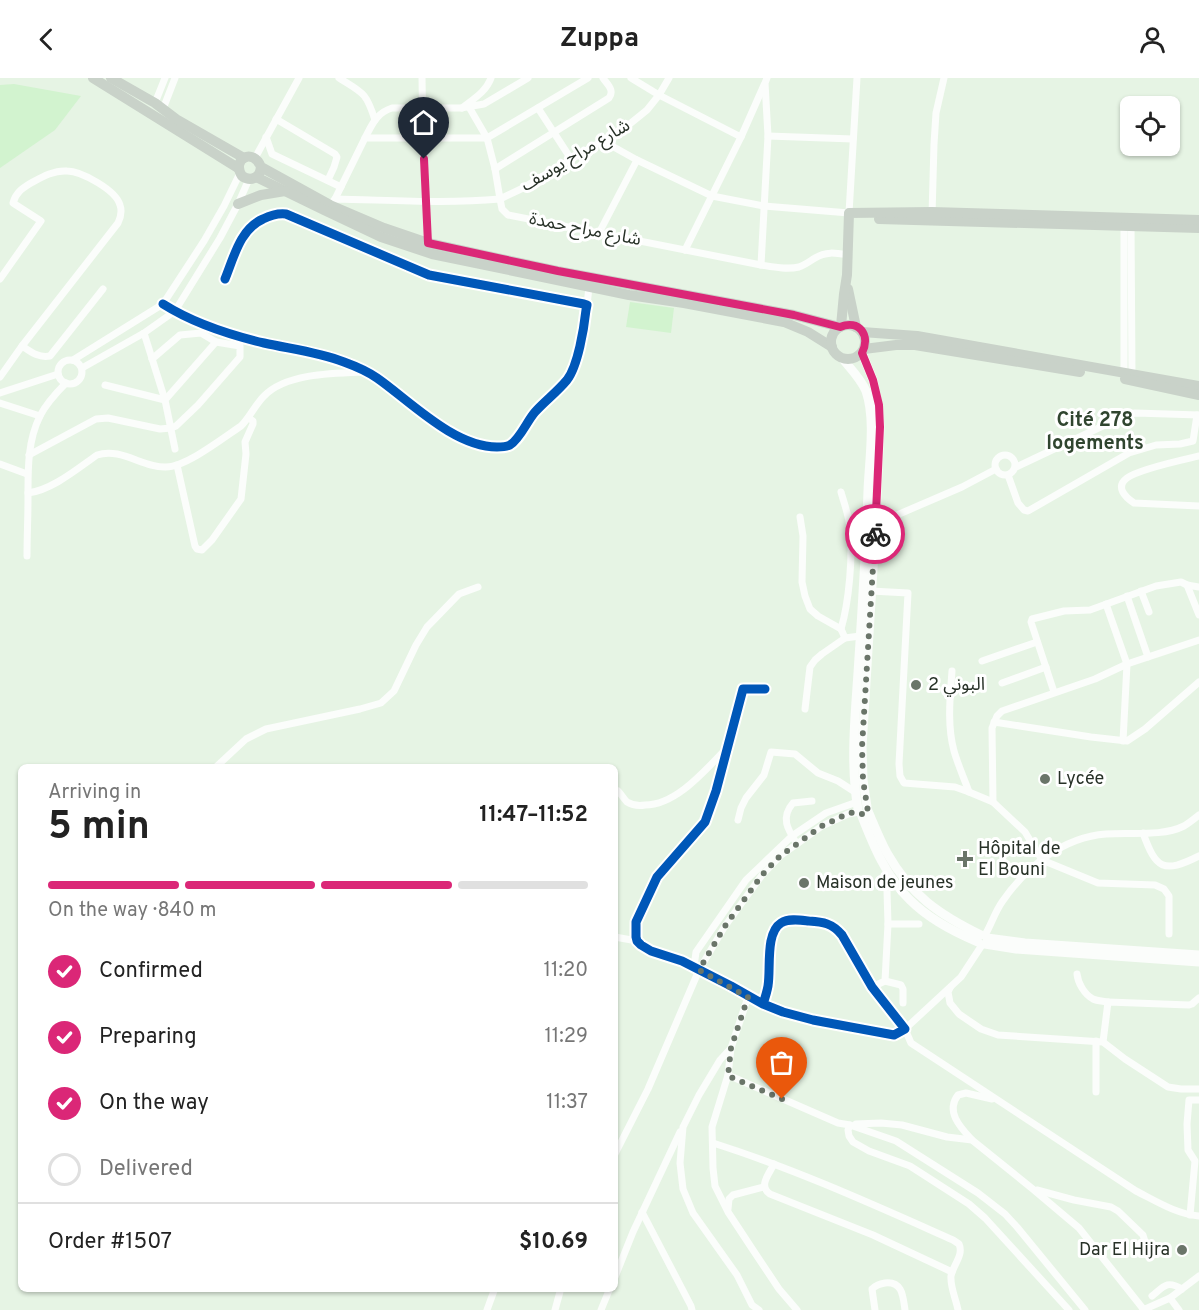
<!DOCTYPE html>
<html lang="en">
<head>
<meta charset="utf-8">
<style>
	body { margin:0; font-family:Overpass,"Noto Sans Arabic",sans-serif; background:#f2f2f2; color:#222; height:100vh; display:flex; flex-direction:column; font-size:22px; white-space:nowrap }
	* { box-sizing:border-box; margin:0 }
	p { font-size:20px; color:#767676 }
	.icon { flex:none; width:33px; height:33px; fill:none; stroke:currentColor; stroke-width:2; stroke-linecap:round; stroke-linejoin:round }
	.map { position:relative; flex:1; overflow:hidden }
	.drawer { position:absolute; left:18px; top:686px; width:600px; height:528px; display:flex; flex-direction:column; background:#fff; border-radius:9px; box-shadow:0 2px 4px #0004 }
	.drawer>* { flex:none }
	.fabs { position:absolute; left:1120px; top:18px; display:grid; gap:12px }
	.fabs a { display:grid; place-items:center; width:60px; height:60px; border-radius:9px; background:#fff; box-shadow:0 2px 4px #0004; font-size:30px }
	.pin { position:absolute; display:grid; place-items:center; width:51px; height:51px; color:#fff; margin:-62px -26px; border-radius:50% 50% 50% 0; rotate:-45deg; box-shadow:0 0 6px #0007 }
	.pin .icon { rotate:45deg }
	.courier { position:absolute; display:grid; place-items:center; width:60px; height:60px; margin:-30px; border:4px solid #db2777; border-radius:50%; background:#fff; color:#222; box-shadow:0 2px 8px #0007 }
	.headline em { font-style:normal; font-weight:700 }
	.headline div { display:flex; flex-direction:column-reverse }
	.headline { display:flex; align-items:center; justify-content:space-between; height:102px; padding:0 30px }
	h1 { font-size:39px; font-weight:700; line-height:45px }
	.bar { display:grid; grid-template-columns:repeat(4,1fr); gap:9px 6px; align-content:center; height:72px; padding:0 30px }
	.bar i { height:8px; border-radius:4px; background:#e0e0e0 }
	.bar .selected { background:#db2777 }
	.bar p { grid-column:span 4 }
	.line { display:flex; align-items:center; gap:15px; padding:0 30px; border-top:2px solid #e0e0e0 }
	.line div { flex:1 }
	ol { padding:0 30px; list-style:none }
	li { display:flex; align-items:center; gap:18px; height:66px }
	li p { margin-inline-start:auto }
	li .icon { padding:6px; border-radius:50%; background:#db2777; color:#fff; stroke-width:4 }
	li:last-child { color:#767676 }
	li i { width:33px; height:33px; border:3px solid #e0e0e0; border-radius:50% }
	header { display:flex; justify-content:space-between; align-items:center; height:78px; padding:0 30px; background:#fff; font-size:27px; font-weight:700 }
	.map>svg:first-child { display:block }
</style>
</head>
<body>
<header><svg class="icon" aria-label="back" viewBox="0 0 24 24"><path d="M15 5l-7 7 7 7"/></svg>Zuppa<svg class="icon" aria-label="person" viewBox="0 0 24 24"><circle cx="12" cy="8" r="4"/><path d="M4 21q1-7 8-7t8 7"/></svg></header>
<div class="map">
<svg width="1199" height="1232" viewBox="0 0 1199 1232">
	<rect width="100%" height="100%" fill="#e6f4e4"/>
	<g fill="#d2f3cf">
		<polygon points="14,6 81,18 55,52 0,90 0,7"/>
		<polygon points="630,224 674,230 671,255 626,249"/>
	</g>
	<g fill="none" stroke-linecap="round" stroke-linejoin="round">
		<g stroke="#fbfdfb" stroke-width="7">
			<path d="M339 0C363 15 366 14 375 42"/>
			<polyline points="422,0 423,60 428,165"/>
			<polyline points="631,0 659,17 741,59"/>
			<polyline points="155,25 165,0"/>
			<polyline points="469,29 487,60 495,91 500,121 521,111 626,49 647,32 659,17 669,0"/>
			<path d="M462 30C473 21 486 14 491 0"/>
			<polyline points="538,30 571,81"/>
			<polyline points="163,31 175,0"/>
			<polyline points="276,41 335,76 337,79 334,89 328,102"/>
			<polyline points="768,58 853,61"/>
			<polyline points="266,59 272,76 341,109"/>
			<path d="M365 60C372 47 376 35 392 30H461L484 26 528 0"/>
			<polyline points="603,63 637,82 712,118 764,128 849,135 857,0"/>
			<polyline points="255,80 299,0"/>
			<path d="M495 91 609 20C615 12 607 6 603 0"/>
			<polyline points="335,121 365,60 487,60 588,0"/>
			<path d="M330 127 335 121C390 122 445 126 500 121L502 131 508 137 761 187C773 189 787 192 799 189 805 187 810 183 815 180 826 173 836 175 848 177"/>
			<polyline points="932,137 934,66 936,35 944,0"/>
			<polyline points="1131,145 1132,296"/>
			<polyline points="599,155 637,82"/>
			<polyline points="685,172 741,59 764,7"/>
			<polyline points="761,187 768,58 765,5 767,0"/>
			<path d="M0 201 41 143 13 125C16 114 23 110 31 105 42 99 54 92 67 93 81 93 116 112 120 127 122 133 121 139 118 145L22 268 0 299"/>
			<path d="M163 226C193 245 230 257 264 265 291 271 318 274 344 284 355 288 367 293 377 300 410 323 454 369 497 369 502 369 506 369 510 367 520 361 527 343 535 334 545 323 557 314 567 302 578 288 584 250 586 232L587 227 584 226 429 197 286 136C277 135 271 137 263 141 240 151 234 179 225 201"/>
			<polyline points="587,227 589,209"/>
			<polyline points="144,255 165,322 175,371"/>
			<path d="M22 268C31 274 38 280 50 278L103 211"/>
			<polyline points="73,282 163,226 204,163 224,128 240,95"/>
			<circle cx="70" cy="294" r="12"/>
			<polyline points="82,290 144,255 175,233 220,160 238,126 249,101"/>
			<polyline points="1124,294 1124,146"/>
			<polyline points="105,307 165,322 216,264"/>
			<polyline points="0,315 58,296"/>
			<polyline points="0,325 40,338"/>
			<circle cx="1005" cy="387" r="10"/>
			<polyline points="29,377 96,341 108,340 160,351 171,350 176,348 198,327 240,279 240,268 216,264 201,255 180,257 152,281"/>
			<path d="M1199 378C1182 382 1139 391 1127 400 1115 409 1125 419 1134 425L1199 428"/>
			<polyline points="0,386 27,396"/>
			<polyline points="177,387 195,468 197,471 202,472 212,462 241,421 246,376 245,364 253,346 253,343 249,340"/>
			<polyline points="1016,389 1126,337 1135,335 1199,337"/>
			<polyline points="1008,397 1018,425 1024,432 1028,433 1129,375 1156,367 1180,366 1193,363 1197,337"/>
			<path d="M841 414C844 425 849 438 850 450 853 478 849 524 841 551"/>
			<path d="M28 415C52 412 77 391 97 377 121 369 143 390 166 389 186 389 223 360 241 348 250 339 255 327 264 318 286 295 335 295 365 294"/>
			<polyline points="800,439 803,458 802,504 805,518 810,531 818,538 841,551 845,560"/>
			<polyline points="876,446 962,409 996,391"/>
			<path d="M27 478C27 459 28 440 28 421 28 394 27 364 40 338 46 326 56 315 66 305"/>
			<polyline points="1187,507 1199,509"/>
			<polyline points="871,513 908,515 899,686 900,698 904,705 955,709 969,714 993,724"/>
			<polyline points="1141,513 1149,534"/>
			<polyline points="1127,518 1148,579"/>
			<polyline points="1106,526 1127,586 1123,663"/>
			<polyline points="982,583 1037,564"/>
			<path d="M952 593C950 620 947 647 954 673 958 687 964 700 969 714"/>
			<polyline points="1002,605 1046,589"/>
			<polyline points="1054,614 1031,544 1032,541 1064,533 1090,532 1156,508 1181,504 1187,507 1199,537"/>
			<polyline points="805,631 810,589 815,582 822,576 845,560 860,558"/>
			<polyline points="994,644 1091,659 1127,663 1145,651 1199,604"/>
			<polyline points="217,688 246,661 266,651 360,631 381,625 394,613 416,567 427,549 459,516 478,509"/>
			<path d="M618 713C621 716 624 721 627 724 632 727 639 728 645 727 677 727 706 691 727 670"/>
			<polyline points="738,742 741,730 746,720 764,697 771,674 795,676 818,695 838,703 855,714"/>
			<path d="M1143 755C1156 791 1163 796 1199 778"/>
			<path d="M797 766C788 752 780 740 793 725L812 723"/>
			<polyline points="888,846 919,846"/>
			<polyline points="1169,856 1169,818 1164,811 1155,807 1098,805 1042,782 1025,754 993,724 992,650 997,638 1002,633 1095,601 1127,586 1199,562"/>
			<path d="M985 857C991 847 995 834 1002 824 1025 790 1063 759 1106 756 1130 754 1162 759 1184 748 1189 745 1194 741 1199 737"/>
			<polyline points="615,859 637,863"/>
			<path d="M982 867 961 899 905 951 911 965 1136 1113C1156 1123 1176 1136 1199 1138"/>
			<polyline points="694,889 696,874 746,802 792,758 826,735 857,724"/>
			<path d="M1077 896C1078 905 1084 916 1093 921 1097 923 1103 923 1108 924"/>
			<polyline points="885,903 901,907 903,911 903,925"/>
			<polyline points="872,909 885,903 888,846 887,813"/>
			<polyline points="950,910 948,914 950,925 959,936 981,951 998,957 1103,964 1125,981 1168,1009 1181,1011 1199,1011"/>
			<polyline points="748,919 731,970 720,982 699,1017 683,1049 680,1085 683,1111 693,1135 737,1197 752,1227 759,1232"/>
			<path d="M763 926C765 920 767 914 768 908 771 891 765 855 781 845 789 840 800 842 809 843 823 844 832 845 842 857L872 909 905 951 894 957 813 942 783 934 763 926 731 908 682 883 651 873 641 867 637 863 636 859V844L657 799 705 744 716 713 743 611H765"/>
			<polyline points="1103,964 1108,924 1189,927 1192,926 1199,920"/>
			<polyline points="728,997 731,970"/>
			<polyline points="1096,1014 1096,963"/>
			<polyline points="856,1046 881,1045 902,1047 947,1059 972,1062 1034,1112 1079,1150 1144,1232"/>
			<polyline points="850,1047 848,1052 849,1058 853,1064 869,1073 910,1088 969,1126 985,1140 1069,1232"/>
			<path d="M972 1062C961 1050 945 1034 958 1017L966 1015 992 1021"/>
			<path d="M713 1065C795 1091 874 1127 953 1162L959 1166C964 1177 953 1187 951 1198 950 1209 956 1221 958 1232"/>
			<polyline points="615,1076 648,1011 699,892 725,848 762,797 780,778 822,748 848,736 859,734"/>
			<path d="M774 1086C769 1096 758 1108 770 1116L873 1157 952 1194"/>
			<polyline points="1037,1112 1074,1122 1111,1129 1118,1133 1143,1157 1147,1170"/>
			<polyline points="728,1131 729,1121 733,1117 764,1109"/>
			<polyline points="642,1134 691,1228 692,1232"/>
			<polyline points="1190,1137 1195,1083 1188,1072 1187,1046 1189,1022 1199,1022"/>
			<polyline points="615,1199 633,1154 680,1054"/>
			<path d="M1152 1218C1164 1208 1167 1202 1182 1211"/>
			<polyline points="1170,1220 1199,1198"/>
			<polyline points="487,1232 495,1210"/>
			<polyline points="555,1232 561,1210"/>
			<polyline points="601,1232 610,1210"/>
			<polyline points="797,1232 779,1211 753,1172 728,1134 715,1108 713,1090 712,1049 728,997 838,1045 850,1047 896,1063 978,1115 1005,1136 1017,1149 1085,1232"/>
			<path d="M875 1232 872 1211C876 1207 879 1206 885 1205 903 1203 903 1219 905 1232"/>
			<polyline points="1143,1232 1170,1220 1179,1232"/>
		</g>
		<g stroke="#fbfdfb" stroke-width="9">
			<polyline points="862,275 873,302 878,327 880,349 875,459 862,669 863,702 867,729"/>
			<path d="M842 280C850 290 861 301 866 313 876 342 869 383 868 413 866 474 862 534 858 595 855 640 850 686 858 731"/>
			<path d="M868 733C874 747 880 762 887 775 911 817 938 836 981 857"/>
			<path d="M861 736C873 767 886 799 910 822 929 841 954 854 978 864"/>
			<polyline points="987,860 1025,865 1199,877"/>
			<polyline points="985,866 1016,871 1199,884"/>
		</g>
		<g stroke="#c9d2c9" stroke-width="10">
			<polyline points="93,0 238,90"/>
			<polyline points="111,0 155,25 176,41 244,80"/>
			<path d="M261 89C260 100 251 104 242 98 231 81 253 69 261 89L330 127 384 150 428 165 557 193 794 237 840 249"/>
			<polyline points="256,99 324,132 381,159 432,176 629,217 684,225 784,244 808,254 832,269"/>
			<polyline points="238,126 261,117 285,113"/>
			<polyline points="879,141 1199,150"/>
			<polyline points="848,211 856,249"/>
			<circle cx="848" cy="264" r="17"/>
			<polyline points="841,248 844,216 847,197 849,135 932,134 1199,142"/>
			<polyline points="862,254 917,258 1199,308"/>
			<polyline points="864,271 896,267 915,267 1080,294"/>
			<polyline points="1125,301 1199,317"/>
		</g>
		<defs>
			<g id="cycleway">
				<path d="M163 226C193 245 230 257 264 265 291 271 318 274 344 284 355 288 367 293 377 300 410 323 454 369 497 369 502 369 506 369 510 367 520 361 527 343 535 334 545 323 557 314 567 302 578 288 584 250 586 232L587 227 584 226 429 197 286 136C277 135 271 137 263 141 240 151 234 179 225 201"/>
				<path d="M763 926C765 920 767 914 768 908 771 891 765 855 781 845 789 840 800 842 809 843 823 844 832 845 842 857L872 909 905 951 894 957 813 942 783 934 763 926 731 908 682 883 651 873 641 867 637 863 636 859V844L657 799 705 744 716 713 743 611H765"/>
			</g>
		</defs>
		<use href="#cycleway" stroke="#fff" stroke-width="13"/>
		<use href="#cycleway" stroke="#0057b8" stroke-width="9"/>
	</g>
	<g fill="none" stroke-linecap="round" stroke-linejoin="round">
		<polyline stroke="#6a7569" stroke-width="6" stroke-dasharray="0 10.8" points="782,1021 728,998 731,970 748,919 699,892 725,848 762,797 780,778 822,748 835,742 848,735 858,734 864,737 868,734 863,702 862,669 875,456"/>
		<path stroke="#db2777" stroke-width="8" d="M424 81 428 165 558 193 794 237 840 249C859 241 871 257 862 275L873 302 879 327 880 349 875 456"/>
	</g>
	<g fill="#6a7569" stroke="#fff" stroke-width="2">
		<circle cx="916" cy="607" r="6"/>
		<circle cx="1045" cy="701" r="6"/>
		<path d="M962 772h6v6h6v6h-6v6h-6v-6h-6v-6h6z"/>
		<circle cx="804" cy="805" r="6"/>
		<circle cx="1182" cy="1172" r="6"/>
	</g>
	<g text-anchor="middle" dominant-baseline="central" stroke-width="6" stroke-linejoin="round" paint-order="stroke">
		<g font-size="18" fill="#273127" stroke="#fff">
			<text transform="translate(576 78) rotate(-31)">شارع مراح يوسف</text>
			<text transform="translate(585 152) rotate(11)">شارع مراح حمدة</text>
		</g>
		<g font-size="18" fill="#273127" stroke="#fff" text-anchor="start">
			<text x="928" y="607">البوني 2</text>
			<text x="1057" y="701">Lycée</text>
			<text x="978" y="771">Hôpital de<tspan x="978" dy="21">El Bouni</tspan></text>
			<text x="816" y="805">Maison de jeunes</text>
			<text x="1170" y="1172" text-anchor="end">Dar El Hijra</text>
		</g>
		<g font-size="20" font-weight="bold" fill="#30452f" stroke="#fff">
			<text x="1095" y="343">Cité 278<tspan x="1095" dy="23">logements</tspan></text>
		</g>
	</g>
</svg>
<div class="fabs">
<a><svg class="icon" aria-label="locate" viewBox="0 0 24 24"><circle cx="12" cy="12" r="6"/><path d="M12 2v4M12 18v4M2 12h4M18 12h4"/></svg></a>
</div>
<div class="pin" style="left:782px;top:1021px;background:#ea580c"><svg class="icon" aria-label="bag" viewBox="0 0 24 24"><path d="M5 8h14l-1 12H6zM9 8a3 3 0 0 1 6 0"/></svg></div>
<div class="pin" style="left:424px;top:81px;background:#1f2937"><svg class="icon" aria-label="home" viewBox="0 0 24 24"><path d="M3 11l9-7 9 7M6 9v11h12V9"/></svg></div>
<div class="courier" style="left:875px;top:456px"><svg class="icon" aria-label="bike" viewBox="0 0 24 24"><circle cx="6" cy="16" r="4"/><circle cx="18" cy="16" r="4"/><path d="M6 16l4-8h5l3 8M10 8l3 8H6M13 5h3"/></svg></div>
<section class="drawer">
<div class="headline"><div><h1>5 min</h1><p>Arriving in</p></div><em>11:47–11:52</em></div>
<div class="bar"><i class="selected"></i><i class="selected"></i><i class="selected"></i><i></i><p>On the way · 840 m</p></div>
<ol>
<li><svg class="icon" aria-label="check" viewBox="0 0 24 24"><path d="M5 12l5 5 9-10"/></svg>Confirmed<p>11:20</p></li>
<li><svg class="icon" aria-label="check" viewBox="0 0 24 24"><path d="M5 12l5 5 9-10"/></svg>Preparing<p>11:29</p></li>
<li><svg class="icon" aria-label="check" viewBox="0 0 24 24"><path d="M5 12l5 5 9-10"/></svg>On the way<p>11:37</p></li>
<li><i></i>Delivered</li>
</ol>
<div class="line" style="height:78px"><div>Order #1507</div><b>$10.69</b></div>
</section>
</div>
</body>
</html>
